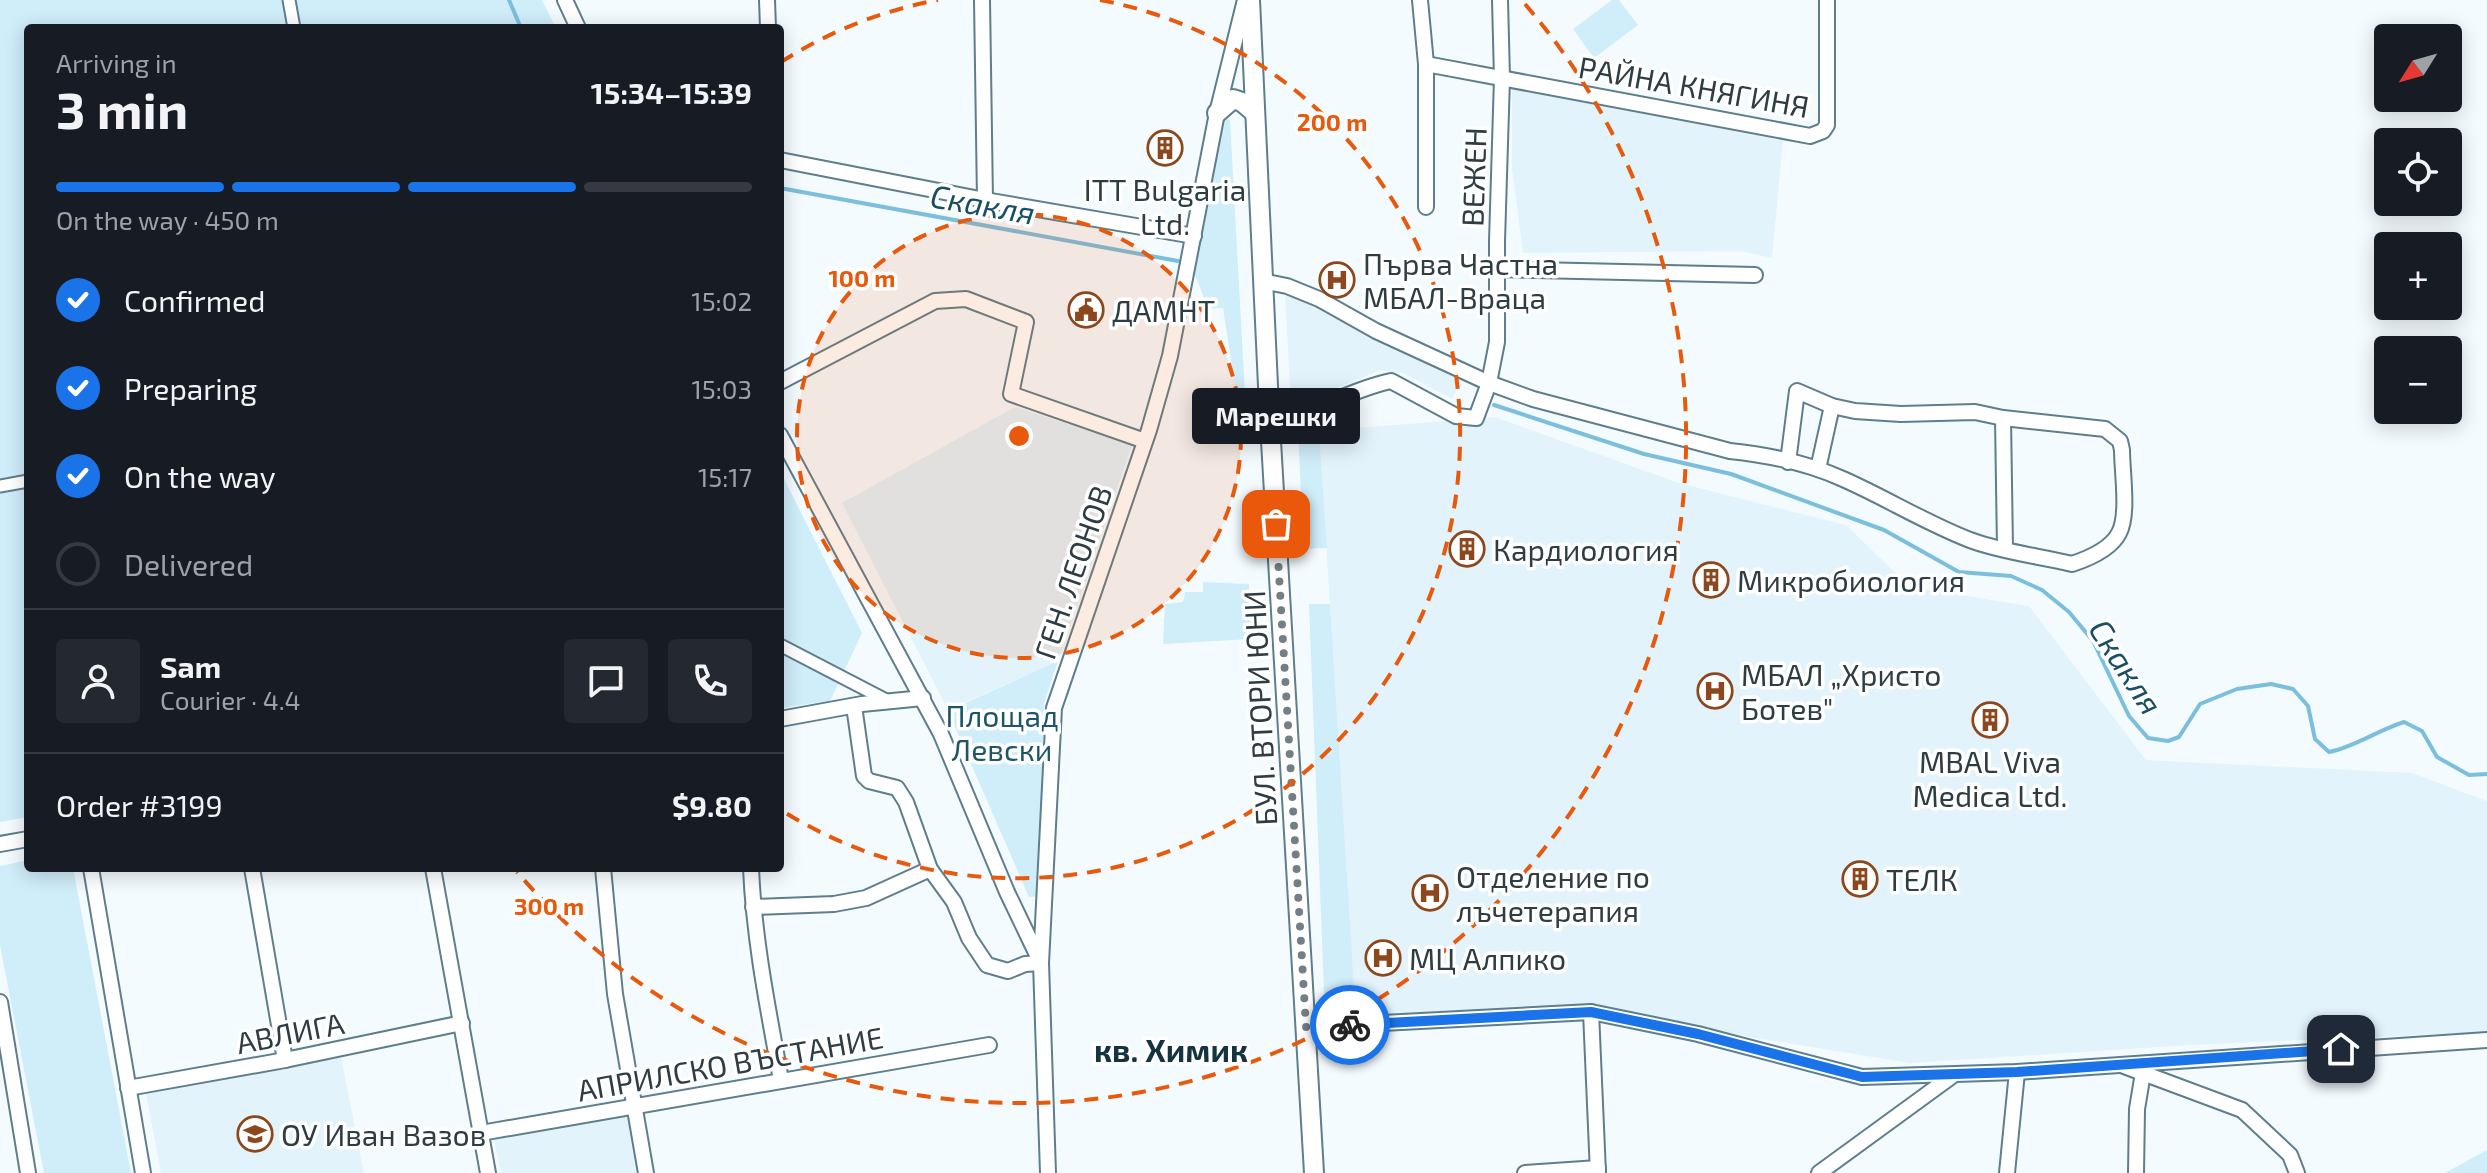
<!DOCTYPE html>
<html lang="en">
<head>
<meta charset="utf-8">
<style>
	body { margin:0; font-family:"Exo 2",sans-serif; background:#242831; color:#f1f3f6; height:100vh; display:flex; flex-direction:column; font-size:30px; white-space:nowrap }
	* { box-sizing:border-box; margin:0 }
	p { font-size:26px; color:#9ea1a6 }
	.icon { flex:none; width:44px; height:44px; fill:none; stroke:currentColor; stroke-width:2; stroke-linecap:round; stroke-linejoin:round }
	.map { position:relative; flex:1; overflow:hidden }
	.sheet { position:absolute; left:24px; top:24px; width:760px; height:848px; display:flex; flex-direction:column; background:#171b24; border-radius:8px; box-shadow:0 4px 20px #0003 }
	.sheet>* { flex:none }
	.needle { width:52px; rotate:233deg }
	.fabs { position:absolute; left:2374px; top:24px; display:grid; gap:16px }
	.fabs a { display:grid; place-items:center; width:88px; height:88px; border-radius:8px; background:#171b24; box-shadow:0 4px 20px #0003; font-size:40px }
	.pin { position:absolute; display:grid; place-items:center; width:68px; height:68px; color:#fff; margin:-34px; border-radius:16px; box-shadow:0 4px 12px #0006 }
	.courier { position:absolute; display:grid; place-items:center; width:80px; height:80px; margin:-40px; border:6px solid #1a73e8; border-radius:50%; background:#fff; color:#222; box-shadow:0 2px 10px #0007 }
	.bubble { position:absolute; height:56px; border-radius:8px; background:#171b24; box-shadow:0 4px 20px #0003; font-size:26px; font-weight:700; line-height:56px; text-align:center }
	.headline em { font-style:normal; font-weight:700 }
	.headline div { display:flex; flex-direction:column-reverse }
	.headline { display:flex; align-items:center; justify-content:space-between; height:136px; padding:0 32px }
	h1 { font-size:52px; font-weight:700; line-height:60px }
	.bar { display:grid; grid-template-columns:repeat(4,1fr); gap:12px 8px; align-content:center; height:96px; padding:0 32px }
	.bar i { height:10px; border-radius:6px; background:#363941 }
	.bar .active { background:#1a73e8 }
	.bar p { grid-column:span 4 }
	.line { display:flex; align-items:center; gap:20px; padding:0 32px; border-top:2px solid #363941 }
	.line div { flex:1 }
	.round { display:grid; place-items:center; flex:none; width:84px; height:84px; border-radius:8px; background:#242831 }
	ol { padding:0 32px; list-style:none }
	li { display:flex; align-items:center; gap:24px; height:88px }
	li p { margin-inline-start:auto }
	li .icon { padding:8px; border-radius:50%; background:#1a73e8; color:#fff; stroke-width:4 }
	li:last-child { color:#9ea1a6 }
	li i { width:44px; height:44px; border:4px solid #363941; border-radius:50% }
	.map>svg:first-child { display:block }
</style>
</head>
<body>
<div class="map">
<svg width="2487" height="1173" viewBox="0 0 2487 1173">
	<rect width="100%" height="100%" fill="#f4fbff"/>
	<g fill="#e2f3fc">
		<polygon points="1512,86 1783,141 1772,258 1741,251 1523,253 1512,169"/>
		<polygon points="1285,296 1319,306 1461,380 1452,399 1403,373 1380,370 1337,388 1312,403 1291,404"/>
		<polygon points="1015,407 1132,445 1058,661 948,710 842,503"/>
		<polygon points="1495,417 1679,483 1846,525 1910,587 2029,606 2146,760 2412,773 2487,801 2487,1032 2191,1045 1910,1063 1756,1038 1597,1007 1356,1018 1319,431"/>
		<polygon points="341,1057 364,1173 161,1173 146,1094"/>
		<polygon points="629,1114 640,1173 501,1173 494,1139"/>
	</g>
	<g fill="#d0edfa">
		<polygon points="0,0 542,0 556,28 28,28 28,817 0,822"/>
		<polygon points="1612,0 1619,0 1638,25 1594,58 1573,29"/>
		<polygon points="1224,118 1230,120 1246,413 1239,413 1223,308 1208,309 1193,269"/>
		<polygon points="1319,431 1327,548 1304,549 1298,432"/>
		<polygon points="780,471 862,633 830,701 780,708"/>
		<polygon points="1203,582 1249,584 1251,639 1163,644 1165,604 1183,602 1185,592 1203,592"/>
		<polygon points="1309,604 1330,604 1356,1018 1325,1018"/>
		<polygon points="1058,661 1044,703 1040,896 1029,897 948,711"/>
		<polygon points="28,860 28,868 73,868 131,1173 44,1173 0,945 0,866"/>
		<polygon points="2487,1150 2487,1173 2445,1173"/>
	</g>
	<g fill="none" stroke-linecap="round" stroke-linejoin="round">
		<g stroke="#7bbfdd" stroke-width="4">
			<polyline points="509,0 521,28"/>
			<polyline points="780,188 1178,261"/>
			<path d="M1494 405 1644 454 1731 474 1884 530 1959 572 2011 576 2042 590 2069 612 2093 641 2129 716 2148 738 2168 741 2179 737 2200 704 2237 689 2271 684 2293 689 2308 706 2315 739 2329 752C2355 747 2378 730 2404 722L2422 731 2437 757 2469 775 2487 774"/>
		</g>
		<defs>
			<g id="pedestrian">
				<polyline points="289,0 294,28"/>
				<polyline points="0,486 28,481"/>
				<polyline points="780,645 888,701"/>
			</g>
			<g id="minor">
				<polyline points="565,0 578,28"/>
				<polyline points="767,0 768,28"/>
				<polyline points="982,0 985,200"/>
				<polyline points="1420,0 1426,64 1426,207"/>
				<polyline points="1426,64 1810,136 1823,131 1827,125 1827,0"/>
				<polyline points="780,160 985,200 1194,236"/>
				<polyline points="1496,269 1755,275"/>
				<path d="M1262 281 1287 286 1319 299 1376 331 1489 383 1533 399 1730 451C1768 455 1808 463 1843 479 1886 498 1926 523 1970 540 2002 552 2039 556 2072 564 2087 559 2111 549 2119 533 2129 515 2122 472 2122 450L2120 441 2105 429 2003 418 1975 412 1901 414 1855 411 1832 406 1797 391 1788 462"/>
				<polyline points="780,382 935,301 966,299 1026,322 1011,394 1145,441"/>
				<polyline points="2003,418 2005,549"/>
				<path d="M1270 424C1312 414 1349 390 1391 381L1456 416 1476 418 1489 383 1497 342V241L1502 78 1500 0"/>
				<polyline points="780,435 941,734 1007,892 1041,963 1025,964 1008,971 987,965 969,938 954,902 930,869 906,802 897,788 869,781 864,776 854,706"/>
				<polyline points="1818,469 1832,406"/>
				<polyline points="780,719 862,704 923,698"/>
				<polyline points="0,844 28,839"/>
				<polyline points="91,868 143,1173"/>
				<polyline points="252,868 285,1060"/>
				<polyline points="433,868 488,1173"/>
				<polyline points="603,868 615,994 646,1173"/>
				<path d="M751 868C754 940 768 1009 781 1080"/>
				<polyline points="753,907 834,904 866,898 930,869"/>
				<polyline points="0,1002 28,1173"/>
				<polyline points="1591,1012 1598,1173"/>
				<polyline points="1306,1027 1591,1012 1698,1034 1862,1077 2017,1072 2487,1040"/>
				<polyline points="2124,1066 2242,1110 2290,1155 2297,1173"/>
				<polyline points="128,1088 285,1060 462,1023"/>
				<polyline points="481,1133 989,1045"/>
				<polyline points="1048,1173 1041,963 1054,708 1149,430 1170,356 1217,113 1245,0"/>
				<polyline points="1525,1173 1598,1168"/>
				<polyline points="1819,1173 1952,1076"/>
				<polyline points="2007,1173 2017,1072"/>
				<polyline points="2136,1173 2137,1109 2143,1073"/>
			</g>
			<g id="tertiary">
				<polyline points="1250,0 1269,407 1314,1173"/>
				<polyline points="1217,113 1233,99 1242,102 1254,112"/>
			</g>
		</defs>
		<use href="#pedestrian" stroke="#5e7e8d" stroke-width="15"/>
		<use href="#minor" stroke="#5e7e8d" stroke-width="18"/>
		<use href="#tertiary" stroke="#5e7e8d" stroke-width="22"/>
		<use href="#pedestrian" stroke="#fff" stroke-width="11"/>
		<use href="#minor" stroke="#fff" stroke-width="14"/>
		<use href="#tertiary" stroke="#fff" stroke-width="18"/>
	</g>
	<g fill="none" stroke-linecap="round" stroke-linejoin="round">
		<polyline stroke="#737f85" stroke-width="8" stroke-dasharray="0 14.4" points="1276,524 1306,1027 1350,1025"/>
		<polyline stroke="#1a73e8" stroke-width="10" points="1350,1025 1591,1012 1698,1034 1862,1077 2017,1072 2341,1049"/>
	</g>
	<circle cx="1019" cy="436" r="222" fill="#e8590c" fill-opacity=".12"/>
	<g fill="none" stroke="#e8590c" stroke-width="4" stroke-dasharray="14 10">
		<circle cx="1019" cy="436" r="222"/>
		<path d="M781 62A443 443 0 0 1 938 0M1100 0A443 443 0 1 1 781 810"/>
		<path d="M1525 4A665 665 0 0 1 517 872"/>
	</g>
	<defs>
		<symbol id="building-ring" viewBox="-11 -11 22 22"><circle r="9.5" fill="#fff" stroke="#8c471d" stroke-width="1.5"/><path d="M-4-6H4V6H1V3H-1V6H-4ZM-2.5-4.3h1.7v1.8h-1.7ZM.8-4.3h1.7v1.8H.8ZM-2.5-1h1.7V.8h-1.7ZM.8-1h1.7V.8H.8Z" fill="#8c471d"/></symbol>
		<symbol id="hospital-ring" viewBox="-11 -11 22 22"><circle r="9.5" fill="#fff" stroke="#8c471d" stroke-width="1.5"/><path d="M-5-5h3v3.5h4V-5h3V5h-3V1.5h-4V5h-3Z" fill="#8c471d"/></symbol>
		<symbol id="civic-ring" viewBox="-11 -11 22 22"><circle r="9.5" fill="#fff" stroke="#8c471d" stroke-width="1.5"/><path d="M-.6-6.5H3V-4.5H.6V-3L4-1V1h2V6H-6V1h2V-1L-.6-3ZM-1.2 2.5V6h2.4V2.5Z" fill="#8c471d"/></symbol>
		<symbol id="school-ring" viewBox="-11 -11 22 22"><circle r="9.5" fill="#fff" stroke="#8c471d" stroke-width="1.5"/><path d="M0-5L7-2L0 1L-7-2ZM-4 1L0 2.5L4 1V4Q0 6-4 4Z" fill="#8c471d"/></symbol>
	</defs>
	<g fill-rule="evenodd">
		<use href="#building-ring" x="1145" y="128" width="40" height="40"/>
		<use href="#hospital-ring" x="1317" y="260" width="40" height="40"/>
		<use href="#civic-ring" x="1066" y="290" width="40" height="40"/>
		<use href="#building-ring" x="1447" y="529" width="40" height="40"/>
		<use href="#building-ring" x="1691" y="560" width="40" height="40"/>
		<use href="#hospital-ring" x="1695" y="671" width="40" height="40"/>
		<use href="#building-ring" x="1970" y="700" width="40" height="40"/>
		<use href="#building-ring" x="1840" y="859" width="40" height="40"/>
		<use href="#hospital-ring" x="1410" y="873" width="40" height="40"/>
		<use href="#hospital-ring" x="1363" y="938" width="40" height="40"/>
		<use href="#school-ring" x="235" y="1114" width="40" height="40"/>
	</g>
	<g text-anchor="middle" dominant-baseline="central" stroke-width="7" stroke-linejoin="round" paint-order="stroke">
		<g font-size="30" fill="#2e3c43" stroke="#fff">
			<text transform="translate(1694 86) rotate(10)">РАЙНА КНЯГИНЯ</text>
			<text transform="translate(1473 177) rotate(-88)">ВЕЖЕН</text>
			<text transform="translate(1072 572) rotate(-71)">ГЕН. ЛЕОНОВ</text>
			<text transform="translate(1259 708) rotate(-93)">БУЛ. ВТОРИ ЮНИ</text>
			<text transform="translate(290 1032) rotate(-11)">АВЛИГА</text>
			<text transform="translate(730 1063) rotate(-10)">АПРИЛСКО ВЪСТАНИЕ</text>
		</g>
		<g font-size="30" fill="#2e3c43" stroke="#fff" text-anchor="start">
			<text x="1165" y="189" text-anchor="middle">ITT Bulgaria<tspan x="1165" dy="34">Ltd.</tspan></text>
			<text x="1363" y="263">Първа Частна<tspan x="1363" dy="34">МБАЛ-Враца</tspan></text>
			<text x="1112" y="310">ДАМНТ</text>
			<text x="1493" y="549">Кардиология</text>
			<text x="1737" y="580">Микробиология</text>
			<text x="1741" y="674">МБАЛ „Христо<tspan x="1741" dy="34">Ботев"</tspan></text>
			<text x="1990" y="761" text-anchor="middle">MBAL Viva<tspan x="1990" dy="34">Medica Ltd.</tspan></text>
			<text x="1456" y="876">Отделение по<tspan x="1456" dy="34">лъчетерапия</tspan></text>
			<text x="1886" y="879">ТЕЛК</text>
			<text x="1409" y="958">МЦ Алпико</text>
			<text x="281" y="1134">ОУ Иван Вазов</text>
		</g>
		<g font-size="30" fill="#1f556b" stroke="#fff">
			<text x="1002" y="715">Площад<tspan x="1002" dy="34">Левски</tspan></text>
		</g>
		<g font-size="32" font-style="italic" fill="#184f65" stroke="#fff">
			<text transform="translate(983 203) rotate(10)">Скакля</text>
			<text transform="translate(2127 666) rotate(57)">Скакля</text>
		</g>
		<g font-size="32" font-weight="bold" fill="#153441" stroke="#fff">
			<text x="1171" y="1049">кв. Химик</text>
		</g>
	</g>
	<circle cx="1019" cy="436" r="12" fill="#e8590c" stroke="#fff" stroke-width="4"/>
	<g font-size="24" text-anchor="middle" font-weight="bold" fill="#e8590c" stroke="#fff" stroke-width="7" stroke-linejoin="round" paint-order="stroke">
		<text x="1332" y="131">200 m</text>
		<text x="862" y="287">100 m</text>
		<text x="549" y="915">300 m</text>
	</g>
</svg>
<div class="fabs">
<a><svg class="needle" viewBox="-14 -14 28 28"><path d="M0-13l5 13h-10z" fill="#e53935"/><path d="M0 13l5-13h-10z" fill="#9ea1a6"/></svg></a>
<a><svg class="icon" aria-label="locate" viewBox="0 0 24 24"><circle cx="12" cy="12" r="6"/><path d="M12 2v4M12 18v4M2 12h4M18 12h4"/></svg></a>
<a>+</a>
<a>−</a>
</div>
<div class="pin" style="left:1276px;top:524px;background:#ea580c"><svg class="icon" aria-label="bag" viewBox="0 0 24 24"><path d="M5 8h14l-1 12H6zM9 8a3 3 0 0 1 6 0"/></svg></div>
<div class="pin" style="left:2341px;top:1049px;background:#1f2937"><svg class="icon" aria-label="home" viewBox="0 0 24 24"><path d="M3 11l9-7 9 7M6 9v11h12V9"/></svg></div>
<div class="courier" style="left:1350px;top:1025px"><svg class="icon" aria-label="bike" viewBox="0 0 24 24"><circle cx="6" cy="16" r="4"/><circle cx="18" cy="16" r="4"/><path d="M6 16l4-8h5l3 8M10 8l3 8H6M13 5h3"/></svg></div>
<div class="bubble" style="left:1192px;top:388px;width:168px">Марешки</div>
<section class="sheet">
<div class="headline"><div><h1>3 min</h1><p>Arriving in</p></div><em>15:34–15:39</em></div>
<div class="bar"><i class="active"></i><i class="active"></i><i class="active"></i><i></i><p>On the way · 450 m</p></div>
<ol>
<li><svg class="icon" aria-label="check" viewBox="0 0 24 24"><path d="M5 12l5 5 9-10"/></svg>Confirmed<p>15:02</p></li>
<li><svg class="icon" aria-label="check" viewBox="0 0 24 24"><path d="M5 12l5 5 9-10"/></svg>Preparing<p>15:03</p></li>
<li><svg class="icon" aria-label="check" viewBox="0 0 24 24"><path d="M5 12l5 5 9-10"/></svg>On the way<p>15:17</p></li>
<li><i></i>Delivered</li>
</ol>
<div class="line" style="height:144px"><a class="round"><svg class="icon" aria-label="person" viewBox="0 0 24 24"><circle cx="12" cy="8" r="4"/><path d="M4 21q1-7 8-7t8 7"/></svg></a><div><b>Sam</b><p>Courier · 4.4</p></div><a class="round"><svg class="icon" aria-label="chat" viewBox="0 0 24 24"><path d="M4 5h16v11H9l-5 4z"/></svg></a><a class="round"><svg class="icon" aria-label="phone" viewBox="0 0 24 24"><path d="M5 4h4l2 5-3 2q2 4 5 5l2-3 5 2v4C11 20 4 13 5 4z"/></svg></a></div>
<div class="line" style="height:104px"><div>Order #3199</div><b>$9.80</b></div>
</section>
</div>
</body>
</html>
